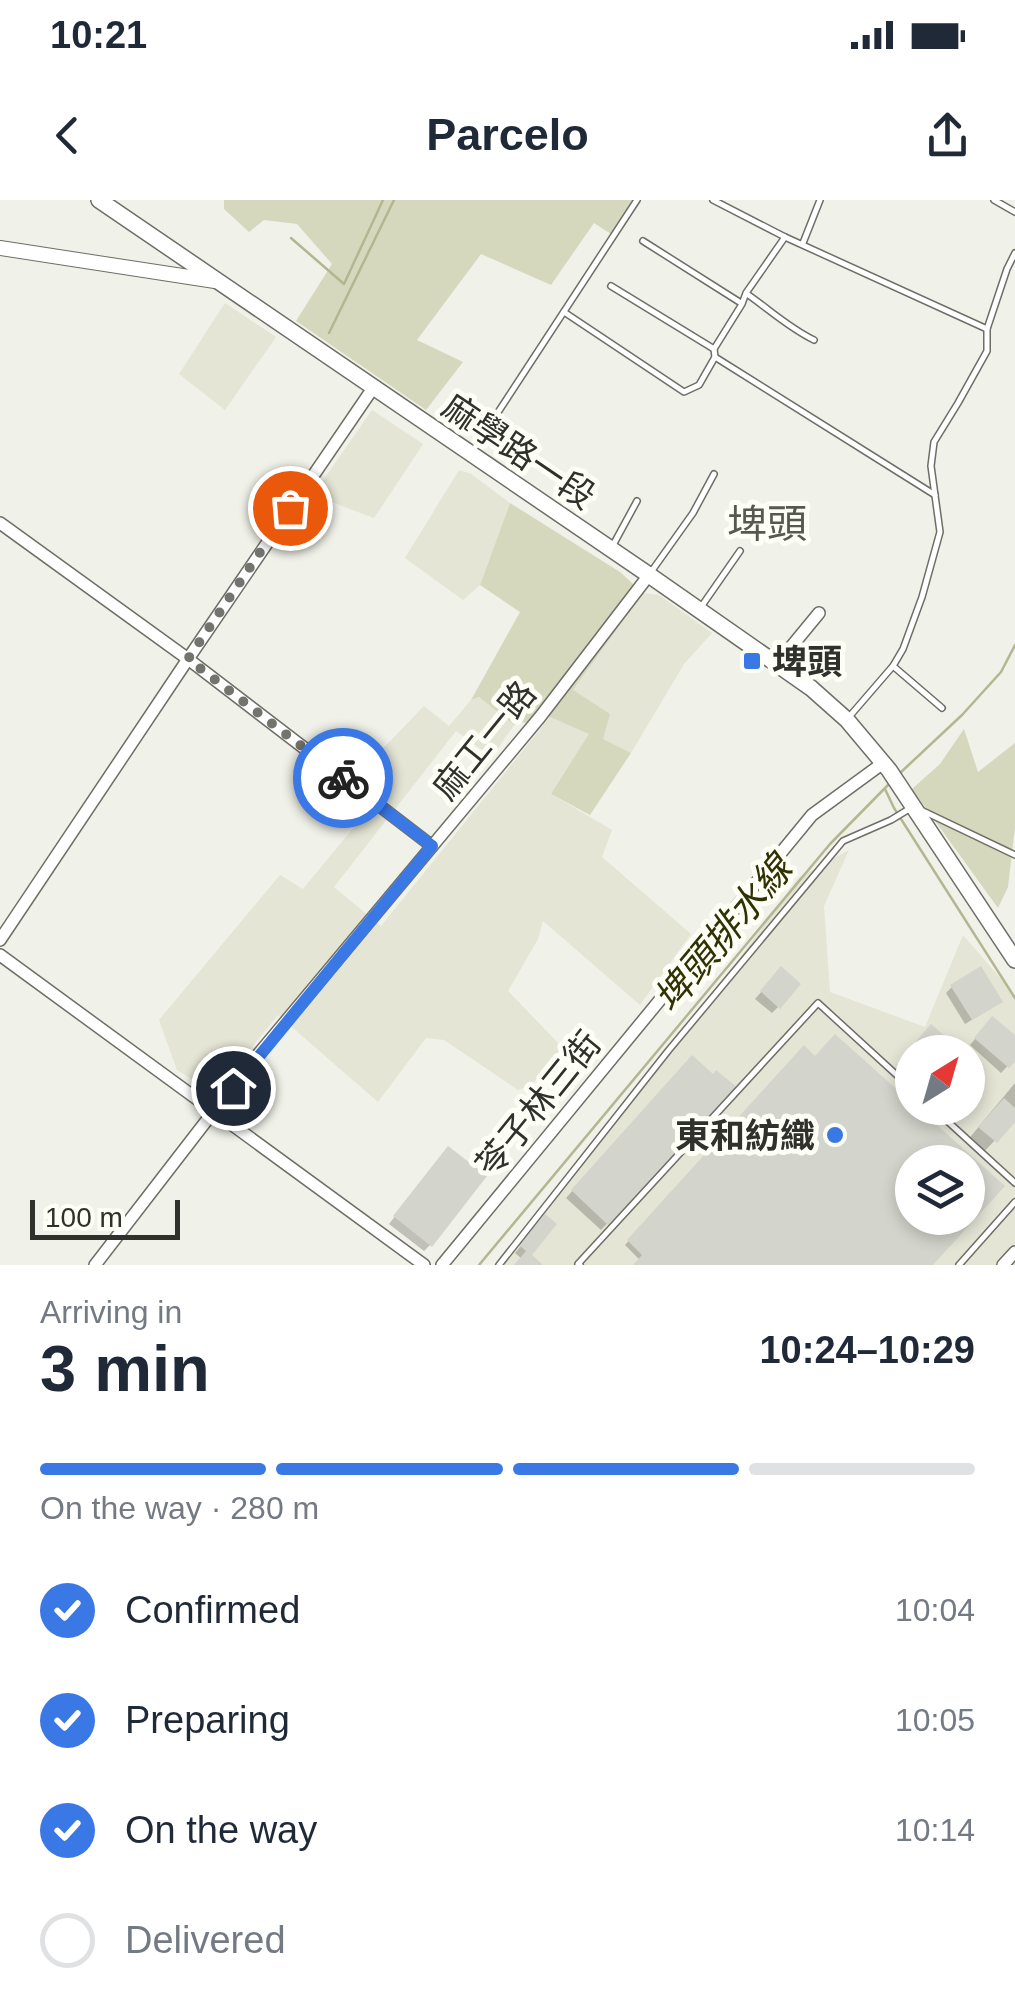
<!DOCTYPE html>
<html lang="en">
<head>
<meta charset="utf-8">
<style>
	body { margin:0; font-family:Arial,"Noto Sans TC",sans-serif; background:#f2f2f3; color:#1f2937; height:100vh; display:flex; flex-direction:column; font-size:38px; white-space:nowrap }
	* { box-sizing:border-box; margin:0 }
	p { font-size:32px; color:#747a83 }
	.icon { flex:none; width:55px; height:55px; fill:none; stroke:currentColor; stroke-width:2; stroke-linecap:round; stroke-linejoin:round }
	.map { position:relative; height:1065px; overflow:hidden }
	.sheet { display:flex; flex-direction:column; background:#fff; flex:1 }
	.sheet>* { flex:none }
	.needle { width:65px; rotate:37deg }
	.tools { position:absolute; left:895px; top:835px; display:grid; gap:20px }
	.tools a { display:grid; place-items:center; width:90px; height:90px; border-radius:50%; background:#fff; box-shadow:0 5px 15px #0003; font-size:50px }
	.scale { position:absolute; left:30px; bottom:25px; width:150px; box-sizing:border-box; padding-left:10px; border:5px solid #30302c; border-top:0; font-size:28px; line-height:35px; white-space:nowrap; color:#30302c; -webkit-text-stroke:8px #fdfef5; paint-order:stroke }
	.pin { position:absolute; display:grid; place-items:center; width:85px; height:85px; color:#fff; margin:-42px; border:5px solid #fff; border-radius:50%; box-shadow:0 2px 10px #0007 }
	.courier { position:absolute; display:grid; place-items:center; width:100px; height:100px; margin:-50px; border:8px solid #3a78e6; border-radius:50%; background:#fff; color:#222; box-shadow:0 2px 12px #0007 }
	.summary em { font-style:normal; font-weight:700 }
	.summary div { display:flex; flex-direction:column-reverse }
	.summary { display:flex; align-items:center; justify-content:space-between; height:170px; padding:0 40px }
	h1 { font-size:65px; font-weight:700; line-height:75px }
	.bar { display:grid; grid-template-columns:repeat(4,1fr); gap:15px 10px; align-content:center; height:120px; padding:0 40px }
	.bar i { height:12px; border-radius:8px; background:#e0e1e3 }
	.bar .selected { background:#3a78e6 }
	.bar p { grid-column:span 4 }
	ol { padding:0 40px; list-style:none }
	li { display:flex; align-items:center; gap:30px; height:110px }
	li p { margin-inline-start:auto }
	li .icon { padding:10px; border-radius:50%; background:#3a78e6; color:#fff; stroke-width:4 }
	li:last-child { color:#747a83 }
	li i { width:55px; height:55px; border:5px solid #e0e1e3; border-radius:50% }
	.status { display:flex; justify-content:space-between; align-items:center; height:70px; padding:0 50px; background:#fff; direction:ltr }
	.status svg { height:28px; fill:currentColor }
	header { display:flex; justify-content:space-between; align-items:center; height:130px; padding:0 40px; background:#fff; font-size:45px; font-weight:700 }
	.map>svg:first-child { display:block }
</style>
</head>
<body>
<div class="status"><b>10:21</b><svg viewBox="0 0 49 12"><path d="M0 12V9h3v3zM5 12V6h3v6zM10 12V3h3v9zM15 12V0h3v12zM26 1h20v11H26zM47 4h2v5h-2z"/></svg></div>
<header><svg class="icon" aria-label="back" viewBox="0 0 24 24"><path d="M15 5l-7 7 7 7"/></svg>Parcelo<svg class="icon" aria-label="share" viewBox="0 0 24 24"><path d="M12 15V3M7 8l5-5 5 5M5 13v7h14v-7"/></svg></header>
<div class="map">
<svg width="1015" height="1065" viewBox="0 0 1015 1065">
	<rect width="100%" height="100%" fill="#f0f1e8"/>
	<g fill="#e4e5d5" fill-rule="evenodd">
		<polygon points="225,103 276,137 225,210 179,174"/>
		<polygon points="372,210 423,244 374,318 313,295"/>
		<polygon points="459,270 471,274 510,303 480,385 463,400 405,358"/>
		<polygon points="643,393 659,395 712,433 684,464 631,553 602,539 573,490"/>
		<polygon points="479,497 514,525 492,557 456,531 334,687 381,726 550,517 590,534 551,594 612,630 602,657 691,734 640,805 543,721 538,739 508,791 562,847 531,886 518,890 444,840 426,838 378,902 278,815 215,893 177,870 159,820 280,675 303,689 392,581 371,561 424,506 449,526 471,500"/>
		<path d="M849 650 824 706 830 792 925 827 963 735 1015 795V1065H495L670 853 798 678ZM912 852H968V908H912ZM912 962H968V1018H912Z"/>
	</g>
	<g fill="#d6d8bd">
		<polygon points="224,0 639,0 614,36 594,23 551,85 481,54 417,140 463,162 426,210 296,121 332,64 297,24 264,20 249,32 224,9"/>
		<polygon points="510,303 620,372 643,393 573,490 610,514 603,539 631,553 590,615 551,594 589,534 550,517 514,525 479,497 471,500 520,412 480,385"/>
		<polygon points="964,529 978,572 1015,543 1015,627 1008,687 998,708 912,589 940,564"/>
	</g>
	<g fill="#0003" fill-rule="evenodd">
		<polygon points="775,776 778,807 772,813 755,799"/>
		<polygon points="952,787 993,807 965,824 946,793"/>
		<polygon points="986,826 1015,839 1015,858 1001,873 970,845"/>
		<polygon points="931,827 950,844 943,852 912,852 912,870 902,860"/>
		<path d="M836 837 1001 986 930 1065H635L640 1060 625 1045 804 848 815 860ZM912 962H968V1018H912Z"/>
		<polygon points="692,859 712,877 734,888 601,1030 566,998"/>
		<polygon points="1015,883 1015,919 981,955 966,942"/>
		<polygon points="442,955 430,1045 424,1051 389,1024"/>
		<polygon points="539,1024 528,1055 539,1065 516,1065 522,1059 515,1053"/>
	</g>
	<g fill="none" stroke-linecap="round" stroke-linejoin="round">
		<g stroke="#b4b692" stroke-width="2.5">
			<polyline points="291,38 344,84 383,0"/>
			<polyline points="329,133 394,0"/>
			<polyline points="899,574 962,515 1001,472 1015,445"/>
			<polyline points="885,589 894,608 1015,798"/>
			<polyline points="479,1065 830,644 890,583"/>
		</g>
	</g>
	<g fill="#d3d4cb" fill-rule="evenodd">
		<polygon points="781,766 801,784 780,809 760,791"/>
		<polygon points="981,766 1003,802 972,820 950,785"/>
		<polygon points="992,816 1015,835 1015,862 1009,868 974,838"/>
		<polygon points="931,824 954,844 946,852 912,852 912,859 906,853"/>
		<path d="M835 834 912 903V908H918L1005 986 933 1065H633L642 1055 627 1040 804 845 815 856ZM912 962H968V1018H912Z"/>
		<polygon points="692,855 713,874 716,870 738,888 609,1026 571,990"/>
		<polygon points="1004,898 1015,908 1015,922 997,943 978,927"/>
		<polygon points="448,946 487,976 432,1047 393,1016"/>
		<polygon points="545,1014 557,1024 532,1055 543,1065 514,1065 526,1051 519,1045"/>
	</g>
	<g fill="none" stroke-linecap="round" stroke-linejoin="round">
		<defs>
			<g id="service">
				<polyline points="713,0 785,37 987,129"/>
				<polyline points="994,0 1015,12"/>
				<polyline points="785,37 746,93 742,104 714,149 715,157 935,295"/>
				<polyline points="643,41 741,103"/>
				<polyline points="803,43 820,0"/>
				<polyline points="611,86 714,149"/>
				<path d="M747 94C770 110 789 128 814 140"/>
				<polyline points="564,112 684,192 699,185 715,157"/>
				<polyline points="472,252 637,0"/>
				<polyline points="612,347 637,301"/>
				<polyline points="651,372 693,313 714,274"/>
				<polyline points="701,407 740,351"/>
				<polyline points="893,466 942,508"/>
				<polyline points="849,517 893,466 903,449 922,397 940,332 931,266 934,242 958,203 987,151 987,129 1007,69 1015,53"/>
				<polyline points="923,611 1015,655"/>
				<polyline points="933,908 1015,983"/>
				<polyline points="499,1065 668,851 843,641 891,620 909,609"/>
				<polyline points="580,1065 578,1064 818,803 912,889"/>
				<polyline points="959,1065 1015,1002"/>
			</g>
			<g id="minor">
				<polyline points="0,323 188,459 432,646"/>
				<polyline points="777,464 819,413"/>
				<polyline points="0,740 188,459 373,188"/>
				<polyline points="0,755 424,1065"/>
				<polyline points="95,1065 251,863 540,517 649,375"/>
				<polyline points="442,1065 812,615 883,563"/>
				<polyline points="1003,1065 1015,1052"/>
			</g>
			<polyline id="tertiary" points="0,48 215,81"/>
			<polyline id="secondary" points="99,0 649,375 811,488 847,520 889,570 1015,760"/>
		</defs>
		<use href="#service" stroke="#6d6e66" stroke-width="8"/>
		<use href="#minor" stroke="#6d6e66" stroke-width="14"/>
		<use href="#tertiary" stroke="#6d6e66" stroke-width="16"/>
		<use href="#secondary" stroke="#6d6e66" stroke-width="18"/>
		<use href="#service" stroke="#fff" stroke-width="5"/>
		<use href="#minor" stroke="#fff" stroke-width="11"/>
		<use href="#tertiary" stroke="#fff" stroke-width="14"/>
		<use href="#secondary" stroke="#fff" stroke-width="15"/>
	</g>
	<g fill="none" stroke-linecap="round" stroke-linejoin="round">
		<polyline stroke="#73746e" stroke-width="10" stroke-dasharray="0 18" points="290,308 188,459 343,578"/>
		<polyline stroke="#3a78e6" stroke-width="12" points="233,888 432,646 343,578"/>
	</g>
	<g fill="#3a78e6" stroke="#fdfef5" stroke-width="4">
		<rect x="742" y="451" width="20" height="20" rx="5"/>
		<circle cx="835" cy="935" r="10"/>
	</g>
	<g text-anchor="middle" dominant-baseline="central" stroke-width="10" stroke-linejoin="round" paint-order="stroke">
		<g font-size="35" fill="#30302c" stroke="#fdfef5">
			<text transform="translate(519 251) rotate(34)">麻學路一段</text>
			<text transform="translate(484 540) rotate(-51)">麻工一路</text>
			<text transform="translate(538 904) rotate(-51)">苓子林三街</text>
		</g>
		<g font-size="35" font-weight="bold" fill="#30302c" stroke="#fdfef5" text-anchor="start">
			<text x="772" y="461">埤頭</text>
			<text x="815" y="935" text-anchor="end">東和紡織</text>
		</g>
		<g font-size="38" font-style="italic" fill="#313203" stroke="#fdfef5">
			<text transform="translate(723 734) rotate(-50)">埤頭排水線</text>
		</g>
		<g font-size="40" fill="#575850" stroke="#fdfef5">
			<text x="767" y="324">埤頭</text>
		</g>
	</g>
</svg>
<div class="tools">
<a><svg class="needle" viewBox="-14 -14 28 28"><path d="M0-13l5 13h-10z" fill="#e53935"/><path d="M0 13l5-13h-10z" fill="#747a83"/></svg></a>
<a><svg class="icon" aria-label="layers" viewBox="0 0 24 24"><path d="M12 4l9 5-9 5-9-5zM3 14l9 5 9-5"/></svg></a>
</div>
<div class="scale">100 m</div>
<div class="pin" style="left:290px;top:308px;background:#ea580c"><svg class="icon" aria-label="bag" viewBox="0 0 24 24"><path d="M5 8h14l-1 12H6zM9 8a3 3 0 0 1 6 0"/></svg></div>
<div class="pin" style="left:233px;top:888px;background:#1f2937"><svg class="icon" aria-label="home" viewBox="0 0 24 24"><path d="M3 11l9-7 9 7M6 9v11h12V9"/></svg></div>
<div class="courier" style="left:343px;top:578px"><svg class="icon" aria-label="bike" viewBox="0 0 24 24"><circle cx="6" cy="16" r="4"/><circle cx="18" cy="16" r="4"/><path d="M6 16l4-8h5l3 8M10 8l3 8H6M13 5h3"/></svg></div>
</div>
<section class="sheet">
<div class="summary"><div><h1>3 min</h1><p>Arriving in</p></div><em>10:24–10:29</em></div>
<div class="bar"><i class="selected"></i><i class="selected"></i><i class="selected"></i><i></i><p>On the way · 280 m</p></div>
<ol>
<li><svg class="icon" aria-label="check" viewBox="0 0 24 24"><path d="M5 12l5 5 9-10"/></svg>Confirmed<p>10:04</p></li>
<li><svg class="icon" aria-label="check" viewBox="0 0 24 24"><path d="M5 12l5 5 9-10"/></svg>Preparing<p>10:05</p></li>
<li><svg class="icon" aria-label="check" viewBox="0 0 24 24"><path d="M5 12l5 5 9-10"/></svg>On the way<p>10:14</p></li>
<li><i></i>Delivered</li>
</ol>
</section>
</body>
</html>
